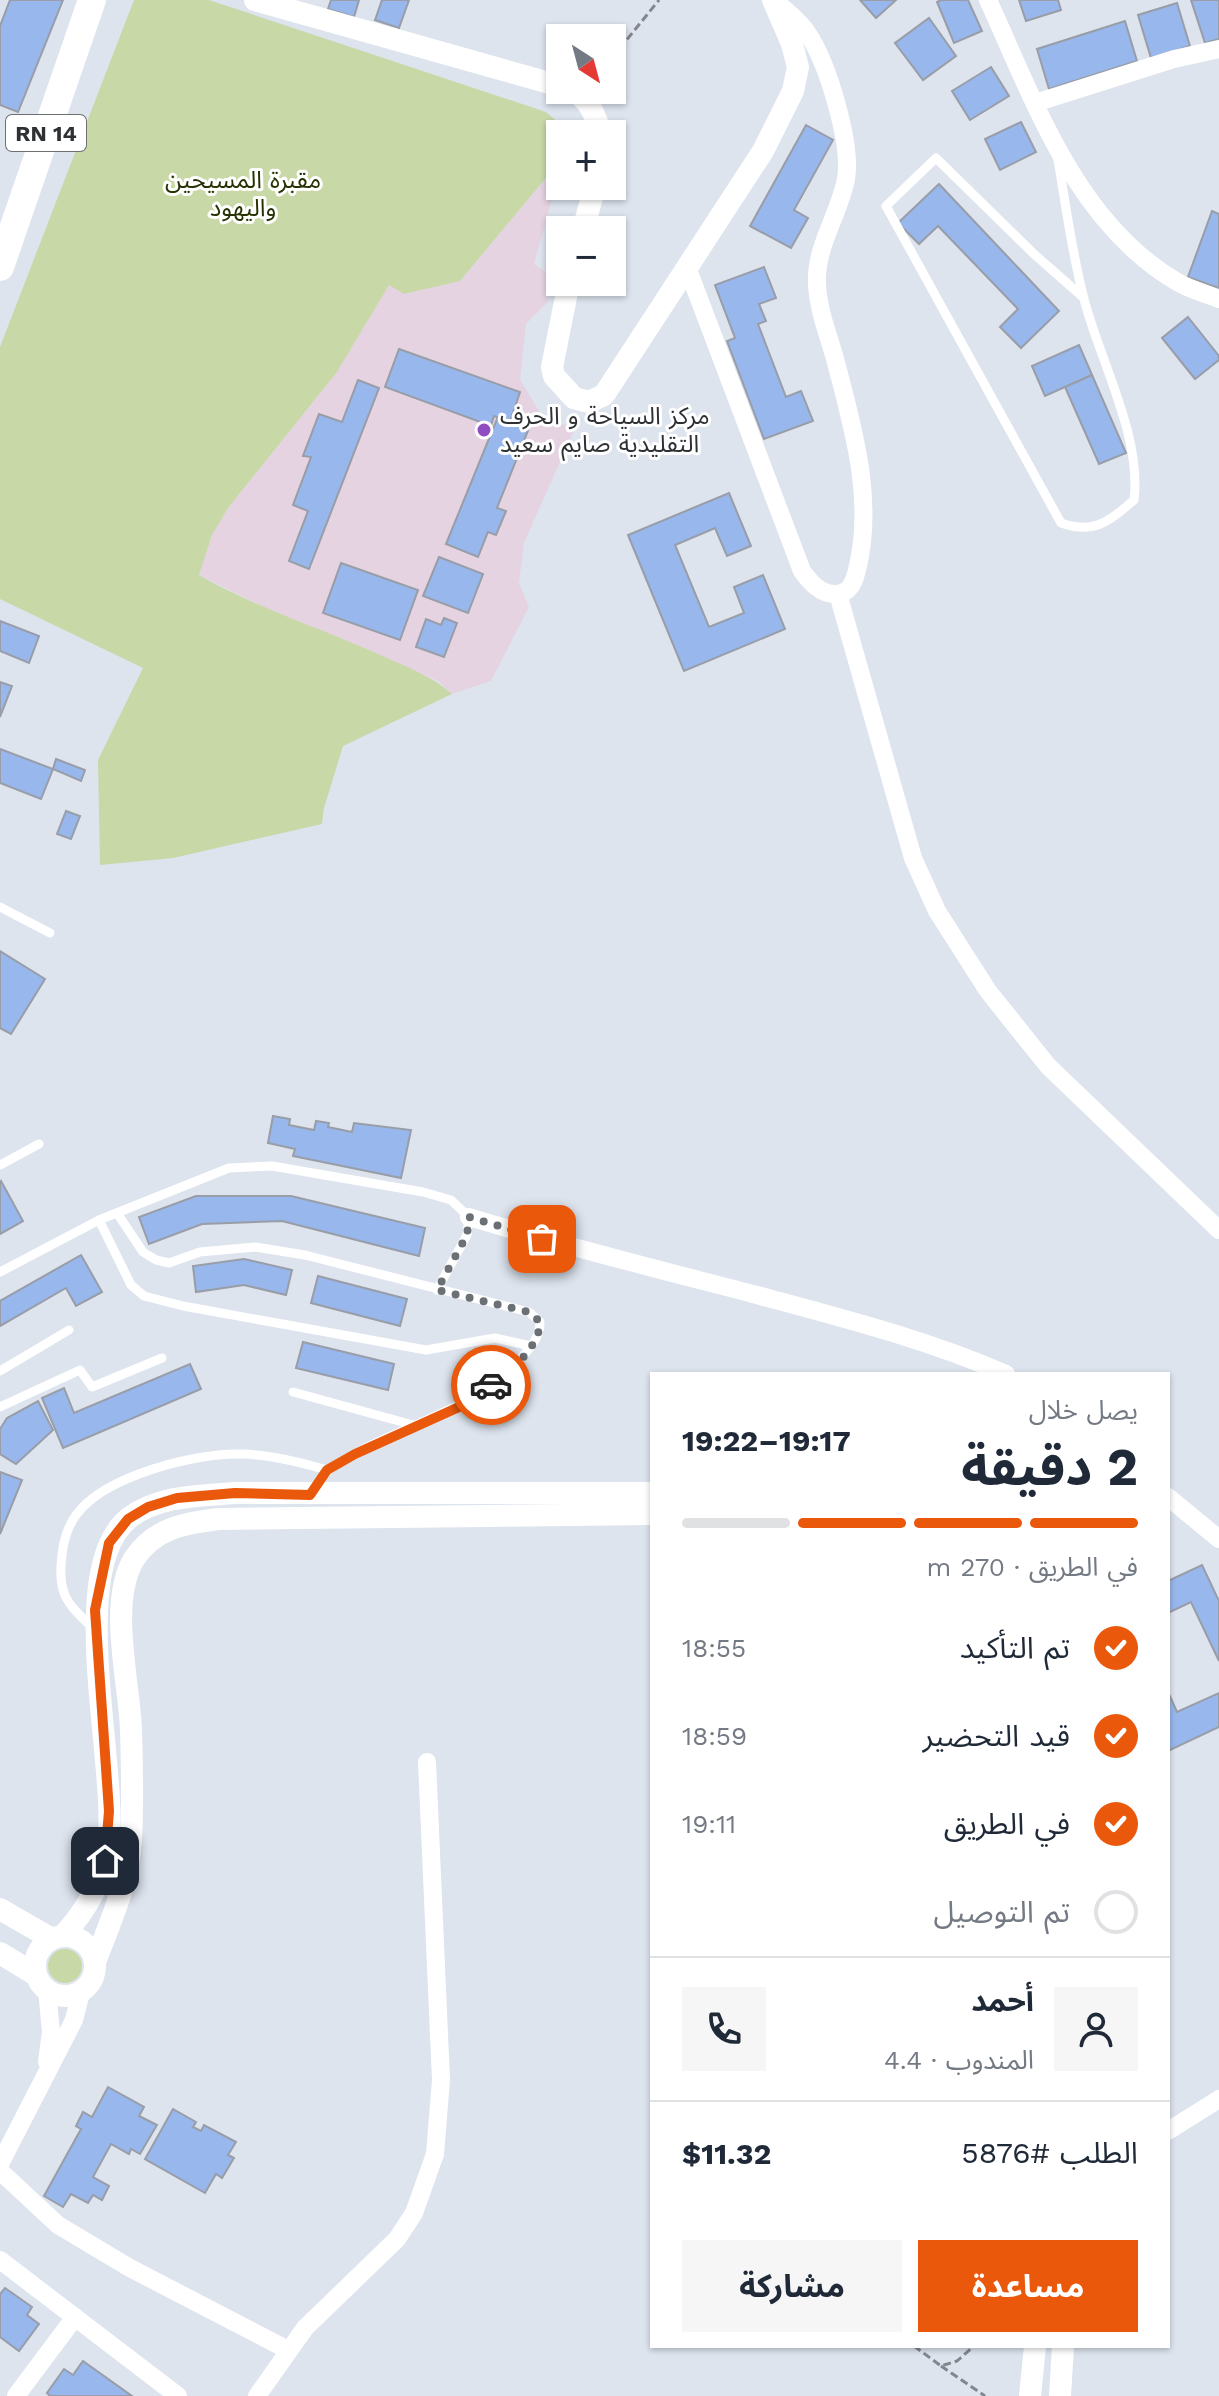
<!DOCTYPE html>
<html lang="ar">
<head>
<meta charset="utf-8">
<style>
	body { margin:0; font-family:"Work Sans","Noto Sans Arabic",sans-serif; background:#f6f6f7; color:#1f2937; direction:rtl; height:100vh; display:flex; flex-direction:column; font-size:30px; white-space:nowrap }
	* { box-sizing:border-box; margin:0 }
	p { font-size:26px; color:#747a83 }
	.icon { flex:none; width:44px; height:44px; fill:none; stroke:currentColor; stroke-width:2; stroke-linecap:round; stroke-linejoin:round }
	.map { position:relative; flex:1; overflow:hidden; direction:ltr }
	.drawer { position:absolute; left:650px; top:1372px; width:520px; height:976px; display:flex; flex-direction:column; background:#fff; border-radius:0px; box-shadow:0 2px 6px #0004; direction:rtl }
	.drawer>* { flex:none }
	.needle { width:52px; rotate:144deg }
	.controls { position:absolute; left:546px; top:24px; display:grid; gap:16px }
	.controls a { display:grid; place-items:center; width:80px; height:80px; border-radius:0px; background:#fff; box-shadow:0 2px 6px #0004; font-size:40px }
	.pin { position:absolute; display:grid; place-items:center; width:68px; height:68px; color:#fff; margin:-34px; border-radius:16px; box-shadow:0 4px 12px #0006 }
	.courier { position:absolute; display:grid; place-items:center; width:80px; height:80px; margin:-40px; border:6px solid #ea580c; border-radius:50%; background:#fff; color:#222; box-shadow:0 2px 10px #0007 }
	.overview em { font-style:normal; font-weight:700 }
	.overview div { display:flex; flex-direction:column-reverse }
	.overview { display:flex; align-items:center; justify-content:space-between; height:136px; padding:0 32px }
	h1 { font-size:52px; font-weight:700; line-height:60px }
	.bar { display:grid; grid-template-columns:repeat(4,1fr); gap:12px 8px; align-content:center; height:96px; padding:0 32px }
	.bar i { height:10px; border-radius:6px; background:#e0e1e3 }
	.bar .on { background:#ea580c }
	.bar p { grid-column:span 4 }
	.line { display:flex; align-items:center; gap:20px; padding:0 32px; border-top:2px solid #e0e1e3 }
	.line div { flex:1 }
	.round { display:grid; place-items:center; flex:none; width:84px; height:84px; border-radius:0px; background:#f6f6f7 }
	ol { padding:0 32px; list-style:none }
	li { display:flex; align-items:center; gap:24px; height:88px }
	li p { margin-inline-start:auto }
	li .icon { padding:8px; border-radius:50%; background:#ea580c; color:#fff; stroke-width:4 }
	li:last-child { color:#747a83 }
	li i { width:44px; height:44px; border:4px solid #e0e1e3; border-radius:50% }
	.primary-button { display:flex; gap:16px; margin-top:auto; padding:16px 32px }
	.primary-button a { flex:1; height:92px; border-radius:0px; background:#ea580c; color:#fff; font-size:32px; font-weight:700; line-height:92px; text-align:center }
	.primary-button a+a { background:#f6f6f7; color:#1f2937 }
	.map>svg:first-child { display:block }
</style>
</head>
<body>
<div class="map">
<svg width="1219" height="2396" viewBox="0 0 1219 2396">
	<rect width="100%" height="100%" fill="#dde4ee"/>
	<polygon fill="#e6d3e2" points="560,161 560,171 534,264 553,277 547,303 526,324 520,379 543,418 575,428 524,543 519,583 529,607 491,681 452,694 438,681 362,647 278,614 199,575 212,535 228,508 337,372 389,284 404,294 461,280"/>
	<g fill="#c8d8a7">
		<path d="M134 0H209L546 112 572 134H560V161L460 281 404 294 389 285 337 372 228 508 212 535 199 575C258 609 324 629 387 658 410 668 433 677 452 694L343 746 324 808 322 824 173 858 100 865 98 760 143 668 0 599V347Z"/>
		<circle cx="65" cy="1966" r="17"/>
	</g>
	<g fill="#98b7ec" stroke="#989da7" stroke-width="2">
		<polygon points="10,0 63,0 18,112 0,105 0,26"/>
		<polygon points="331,0 359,0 354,17 328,9"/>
		<polygon points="382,0 409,0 399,28 375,20"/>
		<polygon points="860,0 896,0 876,18"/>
		<polygon points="941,0 968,0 982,31 954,43 937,2"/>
		<polygon points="1019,0 1058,0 1061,10 1026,21"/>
		<polygon points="1191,0 1219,0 1219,39 1205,43"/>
		<polygon points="1177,3 1190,46 1151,58 1138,15"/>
		<polygon points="929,18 956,56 923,80 895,43"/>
		<polygon points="1125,21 1137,61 1049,89 1037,49"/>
		<polygon points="991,67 1009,96 970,120 952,91"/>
		<polygon points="1021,122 1036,152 1000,170 985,139"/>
		<polygon points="806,125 833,140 794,210 808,218 791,248 750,226"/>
		<polygon points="939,184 1059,311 1021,348 1000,327 1018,309 938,226 919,244 898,223"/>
		<polygon points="1212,211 1219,214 1219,288 1188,277"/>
		<polygon points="764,267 776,298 759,304 766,321 758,324 786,397 801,391 813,421 764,439 727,341 735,338 715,285"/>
		<polygon points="1188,317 1219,356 1219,360 1195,379 1162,338"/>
		<polygon points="1079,345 1092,375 1045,396 1032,366"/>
		<polygon points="399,349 520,392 510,422 494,416 491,426 385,387"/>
		<polygon points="1092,375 1126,453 1099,464 1065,387"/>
		<polygon points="358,380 379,388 309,569 289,561 308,511 293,505 311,457 303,456 319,414 342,422"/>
		<polygon points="512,415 531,423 497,508 506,511 496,535 488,532 478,557 446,544 497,419 510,422"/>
		<polygon points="729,493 751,546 727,556 715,528 675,545 709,627 744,613 734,587 763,575 785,629 684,671 628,535"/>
		<polygon points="439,557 483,574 468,613 423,596"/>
		<polygon points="341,563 418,590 400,640 323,613"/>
		<polygon points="444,618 457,623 444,657 416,647 426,619 441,625"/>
		<polygon points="0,621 39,636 29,663 0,651"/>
		<polygon points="0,682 12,686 0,717"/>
		<polygon points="0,749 53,769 41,799 0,783"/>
		<polygon points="56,759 85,770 81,781 53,769"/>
		<polygon points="66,811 80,816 71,839 57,834"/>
		<polygon points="0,951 45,979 11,1034 0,1028"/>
		<polygon points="273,1116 290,1119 289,1125 314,1130 316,1121 329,1123 328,1127 352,1132 354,1123 411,1130 401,1178 293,1156 295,1149 268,1143"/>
		<polygon points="1,1181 23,1221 0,1234 0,1182"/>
		<polygon points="196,1196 291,1196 425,1228 419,1256 282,1221 202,1224 149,1244 139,1217"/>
		<polygon points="81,1255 102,1292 76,1306 66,1288 0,1326 0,1301"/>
		<polygon points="244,1259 292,1270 286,1295 244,1285 196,1292 193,1266"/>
		<polygon points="318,1276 407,1299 400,1326 311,1303"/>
		<polygon points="303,1342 394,1364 388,1390 296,1368"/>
		<polygon points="190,1364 201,1389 63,1448 42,1398 64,1388 74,1413"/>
		<polygon points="38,1401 53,1430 16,1464 0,1454 0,1429 7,1418"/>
		<polygon points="0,1472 22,1480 0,1534"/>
		<polygon points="1202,1565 1219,1601 1219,1661 1191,1602 1168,1613 1168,1581"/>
		<polygon points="1168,1692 1177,1712 1219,1693 1219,1727 1168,1751"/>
		<polygon points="108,2087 144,2107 139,2116 157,2125 140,2154 131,2149 129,2154 111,2144 93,2177 109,2186 102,2200 93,2195 88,2203 71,2194 63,2207 44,2196 81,2129 76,2126 83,2112 92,2117"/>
		<polygon points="173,2109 196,2122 193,2127 201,2131 204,2125 236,2142 228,2155 234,2158 222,2178 216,2174 205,2193 145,2159"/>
		<polygon points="5,2288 32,2307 27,2315 39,2324 19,2351 0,2337 0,2294"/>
		<polygon points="83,2361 132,2396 50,2396 47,2393 64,2369 73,2375"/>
	</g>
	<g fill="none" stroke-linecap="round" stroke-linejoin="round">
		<g stroke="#82878d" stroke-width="3" stroke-dasharray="8 4" stroke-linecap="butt">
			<polyline points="612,58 659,0"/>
			<polyline points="914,2346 941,2366 957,2361 974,2346"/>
			<polyline points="941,2366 985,2396"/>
		</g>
		<g stroke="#fff" stroke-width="9">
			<path d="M1058 160C1066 206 1072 254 1084 299 1100 361 1142 437 1134 500 1109 521 1095 535 1061 523L886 206 936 158 1034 254 1084 298"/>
			<polyline points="0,907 50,933"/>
			<polyline points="0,1165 39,1144"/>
			<path d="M117 1213 143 1252 156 1260 169 1263 200 1252 255 1247 305 1255 529 1312 540 1322C540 1338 530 1348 520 1359 468 1416 392 1426 331 1468 323 1474 318 1484 312 1492"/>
			<polyline points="99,1220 131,1285 144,1296 183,1306 426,1350 495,1338 531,1346"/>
			<polyline points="0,1272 99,1220 229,1168 272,1166 423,1192 451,1200 469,1217 467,1235 437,1290"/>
			<polyline points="0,1371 69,1330"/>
			<polyline points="293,1392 417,1426"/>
			<polyline points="0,1407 80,1370 92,1387 162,1358"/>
			<path d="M93 1628C66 1603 57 1593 62 1555 63 1542 68 1526 76 1515 104 1476 197 1452 243 1454 271 1455 300 1462 327 1470"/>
		</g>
		<g stroke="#fff" stroke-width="18">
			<path d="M988 0C1035 102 1076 224 1179 283 1192 290 1206 294 1219 299"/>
			<polyline points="1035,103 1174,59 1219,49"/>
			<path d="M687 267 802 571C810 582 820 594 835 594 850 594 854 582 857 570 875 499 852 424 834 355 827 332 818 308 817 284 815 247 839 215 846 179 852 144 828 64 808 34 800 21 786 11 774 0"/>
			<polyline points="838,594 913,858 937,911 988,991 1048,1066 1219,1230"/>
			<path d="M469 1217C564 1246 661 1270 757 1295 842 1318 925 1339 1006 1374"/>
			<polyline points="1168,1497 1219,1539"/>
			<polyline points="47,1990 51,2032 47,2062"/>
			<polyline points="1168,2131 1219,2099"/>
			<polyline points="0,2164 74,2020 81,1992"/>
			<polyline points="0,2171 58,2225 130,2268 288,2350"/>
			<polyline points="0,2260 178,2396"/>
			<polyline points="16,2396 75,2317"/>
			<polyline points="257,2396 305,2328 397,2239 414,2213 435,2154 441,2080 427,1762"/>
		</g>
		<g stroke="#fff" stroke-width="22">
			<polyline points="255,0 560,86"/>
			<path d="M572 90C589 98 596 117 601 134"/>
			<polyline points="583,230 595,186"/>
			<polyline points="569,282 552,367 554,376 574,398 589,402 604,395 763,151 793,91 798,67 792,44 773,0"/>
			<polyline points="0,1909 52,1939"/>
			<path d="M63 1936C87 1909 103 1882 108 1845 119 1769 64 1569 129 1518 159 1495 200 1496 235 1493H652"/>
			<circle cx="65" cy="1966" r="30"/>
			<polyline points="0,1953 36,1975"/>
			<path d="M95 1962C110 1923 129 1881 131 1839 133 1803 132 1765 131 1729 129 1681 108 1602 134 1559 154 1528 185 1523 219 1519L652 1514"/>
			<polyline points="1030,2396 1035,2346"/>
			<polyline points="1060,2396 1063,2346"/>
		</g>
		<polyline stroke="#fff" stroke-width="28" points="0,267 92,0"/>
	</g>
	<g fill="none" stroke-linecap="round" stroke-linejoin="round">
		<path stroke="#6b7075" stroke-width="8" stroke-dasharray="0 14.4" d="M491 1385C510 1373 540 1346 540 1322L529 1312 437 1290 467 1235 469 1217 542 1239"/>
		<polyline stroke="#ea580c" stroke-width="10" points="105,1861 109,1811 95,1610 109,1543 128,1519 148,1507 177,1498 235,1493 310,1495 327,1470 355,1454 459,1407 491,1385"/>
	</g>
	<circle fill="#8f4dc2" stroke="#fff" stroke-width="3" cx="484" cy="430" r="8"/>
	<g text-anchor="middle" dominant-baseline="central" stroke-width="6" stroke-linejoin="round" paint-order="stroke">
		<rect fill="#fff" stroke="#6d6f71" stroke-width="2" x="6" y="115" width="80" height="36" rx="6"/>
		<g font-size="22" font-weight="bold" fill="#2e3134">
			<text x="46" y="133">RN 14</text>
		</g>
		<g font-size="24" fill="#263203" stroke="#fff">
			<text x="243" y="180">مقبرة المسيحين<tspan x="243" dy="28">واليهود</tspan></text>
		</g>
		<g font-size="24" fill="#2e3134" stroke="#fff" text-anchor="start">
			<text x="500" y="416">مركز السياحة و الحرف<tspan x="500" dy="28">التقليدية صايم سعيد</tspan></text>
		</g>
	</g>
</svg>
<div class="controls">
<a><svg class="needle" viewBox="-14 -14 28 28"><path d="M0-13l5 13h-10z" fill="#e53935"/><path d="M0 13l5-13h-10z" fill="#747a83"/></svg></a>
<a>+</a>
<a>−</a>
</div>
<div class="pin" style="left:542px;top:1239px;background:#ea580c"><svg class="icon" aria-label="bag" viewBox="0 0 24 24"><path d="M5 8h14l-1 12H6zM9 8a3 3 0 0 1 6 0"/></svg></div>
<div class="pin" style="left:105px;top:1861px;background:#1f2937"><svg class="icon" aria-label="home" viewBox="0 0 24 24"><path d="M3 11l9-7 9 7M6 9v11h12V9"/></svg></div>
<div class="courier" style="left:491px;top:1385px"><svg class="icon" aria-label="car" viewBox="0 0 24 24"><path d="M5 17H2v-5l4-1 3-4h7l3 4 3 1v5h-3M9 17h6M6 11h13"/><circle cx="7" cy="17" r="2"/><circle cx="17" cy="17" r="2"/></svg></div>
<section class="drawer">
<div class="overview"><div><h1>2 دقيقة</h1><p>يصل خلال</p></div><em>19:17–19:22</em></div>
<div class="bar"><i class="on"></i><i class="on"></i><i class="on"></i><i></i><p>في الطريق · 270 m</p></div>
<ol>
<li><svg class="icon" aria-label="check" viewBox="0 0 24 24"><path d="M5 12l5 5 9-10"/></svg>تم التأكيد<p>18:55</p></li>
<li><svg class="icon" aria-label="check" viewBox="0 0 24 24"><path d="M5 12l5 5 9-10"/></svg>قيد التحضير<p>18:59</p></li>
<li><svg class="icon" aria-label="check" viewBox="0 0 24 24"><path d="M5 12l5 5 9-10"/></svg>في الطريق<p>19:11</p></li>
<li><i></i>تم التوصيل</li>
</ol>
<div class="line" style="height:144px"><a class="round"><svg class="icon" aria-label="person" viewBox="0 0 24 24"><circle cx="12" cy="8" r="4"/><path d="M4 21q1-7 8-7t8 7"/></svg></a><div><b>أحمد</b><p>المندوب · 4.4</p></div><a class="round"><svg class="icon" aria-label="phone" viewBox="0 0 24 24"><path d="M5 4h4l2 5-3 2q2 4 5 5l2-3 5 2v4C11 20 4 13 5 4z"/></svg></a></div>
<div class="line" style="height:104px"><div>الطلب #5876</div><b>$11.32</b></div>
<div class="primary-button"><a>مساعدة</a><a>مشاركة</a></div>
</section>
</div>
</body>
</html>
